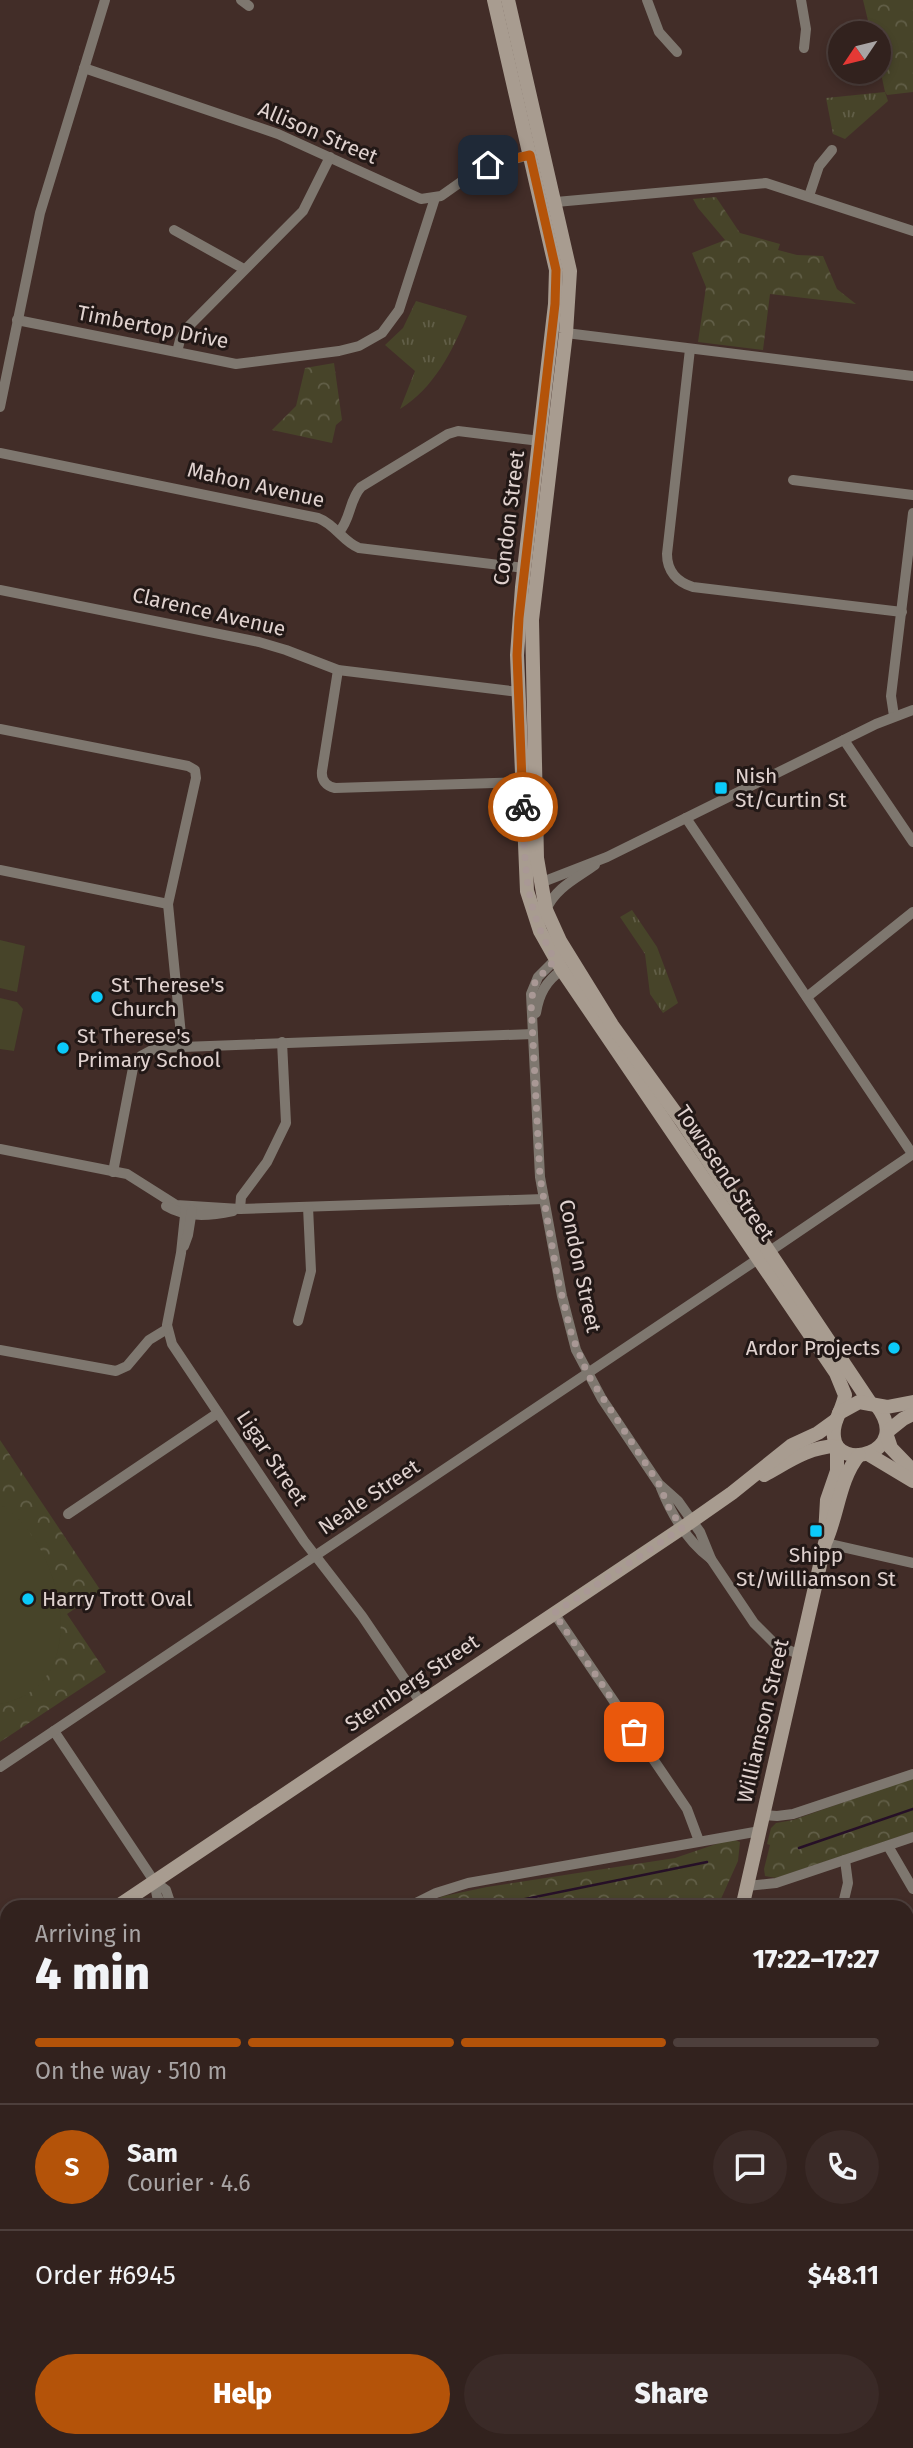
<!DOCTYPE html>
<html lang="en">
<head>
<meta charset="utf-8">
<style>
	body { margin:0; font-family:"Fira Sans",sans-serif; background:#3a2a27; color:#f1f3f6; height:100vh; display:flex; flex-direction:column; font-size:26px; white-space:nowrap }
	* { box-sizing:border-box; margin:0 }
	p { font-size:23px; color:#a8a4a4 }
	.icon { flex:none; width:38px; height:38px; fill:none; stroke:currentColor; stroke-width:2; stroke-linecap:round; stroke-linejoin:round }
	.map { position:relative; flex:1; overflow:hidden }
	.details { position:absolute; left:0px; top:1900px; width:914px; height:548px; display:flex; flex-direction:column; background:#32221e; border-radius:21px 21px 0 0; box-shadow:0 4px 10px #0003,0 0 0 2px #4d3f3c }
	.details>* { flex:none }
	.needle { width:46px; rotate:235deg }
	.controls { position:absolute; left:828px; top:21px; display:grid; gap:14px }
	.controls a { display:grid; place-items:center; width:63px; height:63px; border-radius:50%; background:#32221e; box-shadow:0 4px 10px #0003,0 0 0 2px #4d3f3c; font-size:35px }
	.pin { position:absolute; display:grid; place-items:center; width:60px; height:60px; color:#fff; margin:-30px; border-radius:14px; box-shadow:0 4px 10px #0006 }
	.courier { position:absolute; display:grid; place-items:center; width:70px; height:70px; margin:-35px; border:5px solid #b45309; border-radius:50%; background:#fff; color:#222; box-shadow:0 2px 9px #0007 }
	.summary em { font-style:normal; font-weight:800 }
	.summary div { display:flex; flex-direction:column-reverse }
	.summary { display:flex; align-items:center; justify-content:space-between; height:119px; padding:0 35px }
	h1 { font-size:46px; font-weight:800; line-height:52px }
	.bar { display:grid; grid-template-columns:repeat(4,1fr); gap:10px 7px; align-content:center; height:84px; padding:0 35px }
	.bar i { height:9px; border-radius:5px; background:#4d3f3c }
	.bar .current { background:#b45309 }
	.bar p { grid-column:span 4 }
	.line { display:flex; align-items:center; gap:18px; padding:0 35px; border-top:2px solid #4d3f3c }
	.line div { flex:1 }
	.round { display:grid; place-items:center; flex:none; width:74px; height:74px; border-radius:37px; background:#3a2a27 }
	.primary-button { display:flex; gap:14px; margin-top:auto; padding:14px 35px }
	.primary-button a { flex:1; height:80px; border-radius:42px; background:#b45309; color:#fff; font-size:28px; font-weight:800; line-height:80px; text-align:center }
	.primary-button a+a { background:#3a2a27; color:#f1f3f6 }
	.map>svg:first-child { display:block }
</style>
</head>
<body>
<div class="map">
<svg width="913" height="2448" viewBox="0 0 913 2448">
	<defs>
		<pattern id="grass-tufts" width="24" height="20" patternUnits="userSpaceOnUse" patternTransform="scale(1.75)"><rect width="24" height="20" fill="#474429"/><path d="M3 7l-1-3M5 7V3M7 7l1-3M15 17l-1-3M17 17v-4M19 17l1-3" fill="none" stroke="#615e47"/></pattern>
		<pattern id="park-crowns" width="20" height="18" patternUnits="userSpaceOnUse" patternTransform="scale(1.75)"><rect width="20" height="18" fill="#474429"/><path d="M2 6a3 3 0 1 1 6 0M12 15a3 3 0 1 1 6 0" fill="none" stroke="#615e47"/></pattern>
	</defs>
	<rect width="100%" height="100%" fill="#422d28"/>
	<g fill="url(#grass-tufts)">
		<polygon points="885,92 888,101 845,139 833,134 826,98"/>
		<path d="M416 301 467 316C452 352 434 388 400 409L415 371 385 345 403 328Z"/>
		<polygon points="632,910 657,947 678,1003 663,1013 650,994 645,954 620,917"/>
	</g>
	<g fill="url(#park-crowns)">
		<polygon points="863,0 913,0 913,92 887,95 885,92 879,64 878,33 871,33"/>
		<polygon points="716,197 740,233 780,244 778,250 797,255 823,256 837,289 856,304 770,294 763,350 698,342 706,287 692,253 725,240 698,208 693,199"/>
		<polygon points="334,363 342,420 336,425 332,443 272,430 296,406 305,368"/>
		<polygon points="0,1440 101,1591 67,1614 106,1672 0,1742"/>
		<polygon points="913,1778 913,1832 776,1878 765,1876 764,1869 770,1845 767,1844 771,1828 776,1823 793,1820"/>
		<polygon points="728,1840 735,1840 740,1842 738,1861 720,1901 690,1906 640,1907 412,1908 444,1896 487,1887 675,1858"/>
		<polygon points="7,2265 7,2326 0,2330 0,2269"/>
	</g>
	<g fill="#474429">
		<polygon points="0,940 25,946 17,992 0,988"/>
		<polygon points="0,998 17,1002 23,1009 14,1051 0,1049"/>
		<path d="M0 1504C63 1543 97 1686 0 1704Z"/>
	</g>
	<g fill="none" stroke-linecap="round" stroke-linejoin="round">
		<g stroke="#261027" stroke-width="2.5">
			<polyline points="799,1848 913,1809"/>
			<polyline points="481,1908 707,1862"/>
			<polyline points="0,2296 7,2292"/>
		</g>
		<g stroke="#7e776f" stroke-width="10">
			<polyline points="241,0 249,6"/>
			<polyline points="647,0 659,32 677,52"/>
			<polyline points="801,0 806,29 804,48"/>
			<polyline points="84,68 278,134 421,199 441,196 482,167 530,155"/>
			<polyline points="809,196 819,166 832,150"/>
			<polyline points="556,202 766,183 913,231"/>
			<polyline points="174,230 244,269"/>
			<polyline points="17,320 236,364 339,351 359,346 382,333 399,310 435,198"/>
			<polyline points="566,333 913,376"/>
			<path d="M690 349 667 554C667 571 677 582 693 587L902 612"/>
			<polyline points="177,352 180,340 186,329 303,211 330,157"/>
			<polyline points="0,407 40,213 105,0"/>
			<path d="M0 453 318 518C335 524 343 542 359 548L524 568"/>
			<polyline points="793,480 913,495"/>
			<path d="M339 532C351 519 349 500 361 487L448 434 458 431 540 441"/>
			<polyline points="0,590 259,642 286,650 338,670 519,692"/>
			<path d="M338 670 322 771C321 780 326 786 335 788L522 782"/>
			<polyline points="894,716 891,696 913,513"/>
			<polyline points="0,729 188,766 195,770 196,778 168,904 182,1045"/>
			<polyline points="844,740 913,842"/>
			<polyline points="686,818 913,1155"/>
			<polyline points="0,870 168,904"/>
			<polyline points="540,883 607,857 876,724 913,710"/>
			<path d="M546 910C555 888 577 878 595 865"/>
			<polyline points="555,960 538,977 531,994 540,1177 562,1296 576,1350 602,1399 659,1484 678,1501 700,1532 711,1559 754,1623 775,1644 800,1655"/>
			<polyline points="807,997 913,912"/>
			<path d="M536 1013C539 994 546 981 562 970"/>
			<polyline points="0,1149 127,1174 176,1205 240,1209 544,1199"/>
			<polyline points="113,1172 133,1068 141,1056 156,1048 533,1034"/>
			<path d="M166 1206C186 1218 210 1216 233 1211"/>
			<polyline points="186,1206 181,1253 167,1325 172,1344 304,1541 362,1616 421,1703"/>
			<polyline points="240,1209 241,1197 267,1162 286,1123 282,1042"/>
			<polyline points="184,1246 188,1235 192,1210"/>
			<polyline points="770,1251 913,1154"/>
			<polyline points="298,1321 311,1271 308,1207"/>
			<polyline points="0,1350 116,1371 127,1366 149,1340 167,1329"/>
			<path d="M661 1488C672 1516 687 1541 711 1559"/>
			<polyline points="68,1514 218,1413"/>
			<polyline points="825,1543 913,1563"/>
			<polyline points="554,1613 687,1809 699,1841"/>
			<polyline points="54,1731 154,1881 157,1896 163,1908"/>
			<polyline points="0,1767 758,1259"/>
			<polyline points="763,1815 777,1816 793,1814 913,1774"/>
			<polyline points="888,1846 913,1889"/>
			<polyline points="154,1881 166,1890 172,1908"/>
			<polyline points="747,1886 776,1883 913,1837"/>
			<polyline points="406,1908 436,1893 468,1883 760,1831"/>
			<polyline points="842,1908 848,1883 845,1860"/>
			<polyline points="906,1987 913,1983"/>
			<polyline points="906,2099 913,2095"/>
			<polyline points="906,2111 913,2108"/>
			<polyline points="906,2168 913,2172"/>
			<polyline points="0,2212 7,2223"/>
			<polyline points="0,2262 7,2257"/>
			<polyline points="906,2289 913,2293"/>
			<polyline points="0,2336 7,2333"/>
			<polyline points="906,2414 913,2418"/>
			<polyline points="366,2441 403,2448"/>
			<polyline points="7,2448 25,2441"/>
			<polyline points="248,2448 250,2441"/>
			<polyline points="526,2448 528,2441"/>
			<polyline points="711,2448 713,2441"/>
			<polyline points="804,2448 806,2441"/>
		</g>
		<g stroke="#a89c90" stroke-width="14">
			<path d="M494 0 556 270 555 304 522 587 517 655 527 891 540 931 562 970 836 1373 845 1395C843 1410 832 1421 834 1437 837 1472 913 1453 877 1406"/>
			<polyline points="508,0 570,271 566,333 532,620 537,858 546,910 560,941 612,1025 683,1123 871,1404"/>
			<polyline points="839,1413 859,1402 887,1407 913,1402"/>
			<polyline points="888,1431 903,1419 913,1414"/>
			<polyline points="887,1436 891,1448 913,1471"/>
			<polyline points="868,1454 913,1481"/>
			<path d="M764 1475C788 1462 808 1447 836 1446"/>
			<polyline points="825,1535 827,1500 837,1471 837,1447"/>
			<polyline points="115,1908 682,1528 732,1493 792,1445 818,1433 836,1420"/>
			<path d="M742 1908 825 1543C838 1515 839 1479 859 1455"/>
			<polyline points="0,1985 7,1980"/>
			<polyline points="618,2448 620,2441"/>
		</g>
	</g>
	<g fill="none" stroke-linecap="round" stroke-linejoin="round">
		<path stroke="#a99895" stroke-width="7" stroke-dasharray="0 12.6" d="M523 807C525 868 524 906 555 960L535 982 531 1002 540 1177 558 1280 572 1336 588 1375 659 1484 668 1506 682 1528 554 1613 634 1732"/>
		<polyline stroke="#b45309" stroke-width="9" points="488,165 530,155 556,270 555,304 519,618 517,655 523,807"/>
	</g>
	<g fill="#0bcafa" stroke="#221816" stroke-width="2.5">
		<rect x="714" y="781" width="14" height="14" rx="3.5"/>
		<circle cx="97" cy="997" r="7"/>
		<circle cx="63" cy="1048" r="7"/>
		<circle cx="894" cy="1348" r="7"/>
		<rect x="809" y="1524" width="14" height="14" rx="3.5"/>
		<circle cx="28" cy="1599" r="7"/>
	</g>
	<g text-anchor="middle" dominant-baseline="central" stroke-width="6" stroke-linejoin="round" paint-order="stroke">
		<g font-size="21" fill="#e0d2cf" stroke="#221816">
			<text transform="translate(318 133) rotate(23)">Allison Street</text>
			<text transform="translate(153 327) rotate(11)">Timbertop Drive</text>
			<text transform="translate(256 485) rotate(13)">Mahon Avenue</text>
			<text transform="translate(509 518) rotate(-83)">Condon Street</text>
			<text transform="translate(209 612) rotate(13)">Clarence Avenue</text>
			<text transform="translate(725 1173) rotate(56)">Townsend Street</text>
			<text transform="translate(580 1266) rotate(78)">Condon Street</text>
			<text transform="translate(272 1458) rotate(56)">Ligar Street</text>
			<text transform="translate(369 1497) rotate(-34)">Neale Street</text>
			<text transform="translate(412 1683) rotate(-34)">Sternberg Street</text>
			<text transform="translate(763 1721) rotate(-77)">Williamson Street</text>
		</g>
		<g font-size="21" fill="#e0d2cf" stroke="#221816" text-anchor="start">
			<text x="735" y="776">Nish<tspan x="735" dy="24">St/Curtin St</tspan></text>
			<text x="111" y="985">St Therese's<tspan x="111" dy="24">Church</tspan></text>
			<text x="77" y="1036">St Therese's<tspan x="77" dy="24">Primary School</tspan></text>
			<text x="880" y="1348" text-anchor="end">Ardor Projects</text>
			<text x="816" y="1555" text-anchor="middle">Shipp<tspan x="816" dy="24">St/Williamson St</tspan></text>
			<text x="42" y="1599">Harry Trott Oval</text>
		</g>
	</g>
</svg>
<div class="controls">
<a><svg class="needle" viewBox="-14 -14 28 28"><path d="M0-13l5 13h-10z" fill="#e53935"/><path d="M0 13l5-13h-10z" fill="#a8a4a4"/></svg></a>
</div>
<div class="pin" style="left:634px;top:1732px;background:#ea580c"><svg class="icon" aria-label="bag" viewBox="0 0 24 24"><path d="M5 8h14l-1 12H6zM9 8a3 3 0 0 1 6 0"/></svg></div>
<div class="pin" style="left:488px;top:165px;background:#1f2937"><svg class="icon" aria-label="home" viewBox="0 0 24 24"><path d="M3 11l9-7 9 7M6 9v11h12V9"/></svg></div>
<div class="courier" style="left:523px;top:807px"><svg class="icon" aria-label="bike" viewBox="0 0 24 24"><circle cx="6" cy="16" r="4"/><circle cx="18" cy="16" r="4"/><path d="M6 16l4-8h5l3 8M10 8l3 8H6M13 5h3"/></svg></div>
<section class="details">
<div class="summary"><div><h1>4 min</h1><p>Arriving in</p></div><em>17:22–17:27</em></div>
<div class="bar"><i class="current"></i><i class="current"></i><i class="current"></i><i></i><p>On the way · 510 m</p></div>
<div class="line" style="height:126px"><b class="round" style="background:#b45309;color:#fff">S</b><div><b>Sam</b><p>Courier · 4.6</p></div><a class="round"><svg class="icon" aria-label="chat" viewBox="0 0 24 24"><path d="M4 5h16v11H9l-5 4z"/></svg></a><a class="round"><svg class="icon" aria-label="phone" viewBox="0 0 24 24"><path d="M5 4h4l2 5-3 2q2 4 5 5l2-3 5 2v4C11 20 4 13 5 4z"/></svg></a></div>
<div class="line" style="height:91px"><div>Order #6945</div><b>$48.11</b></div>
<div class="primary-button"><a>Help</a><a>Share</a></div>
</section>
</div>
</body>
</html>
